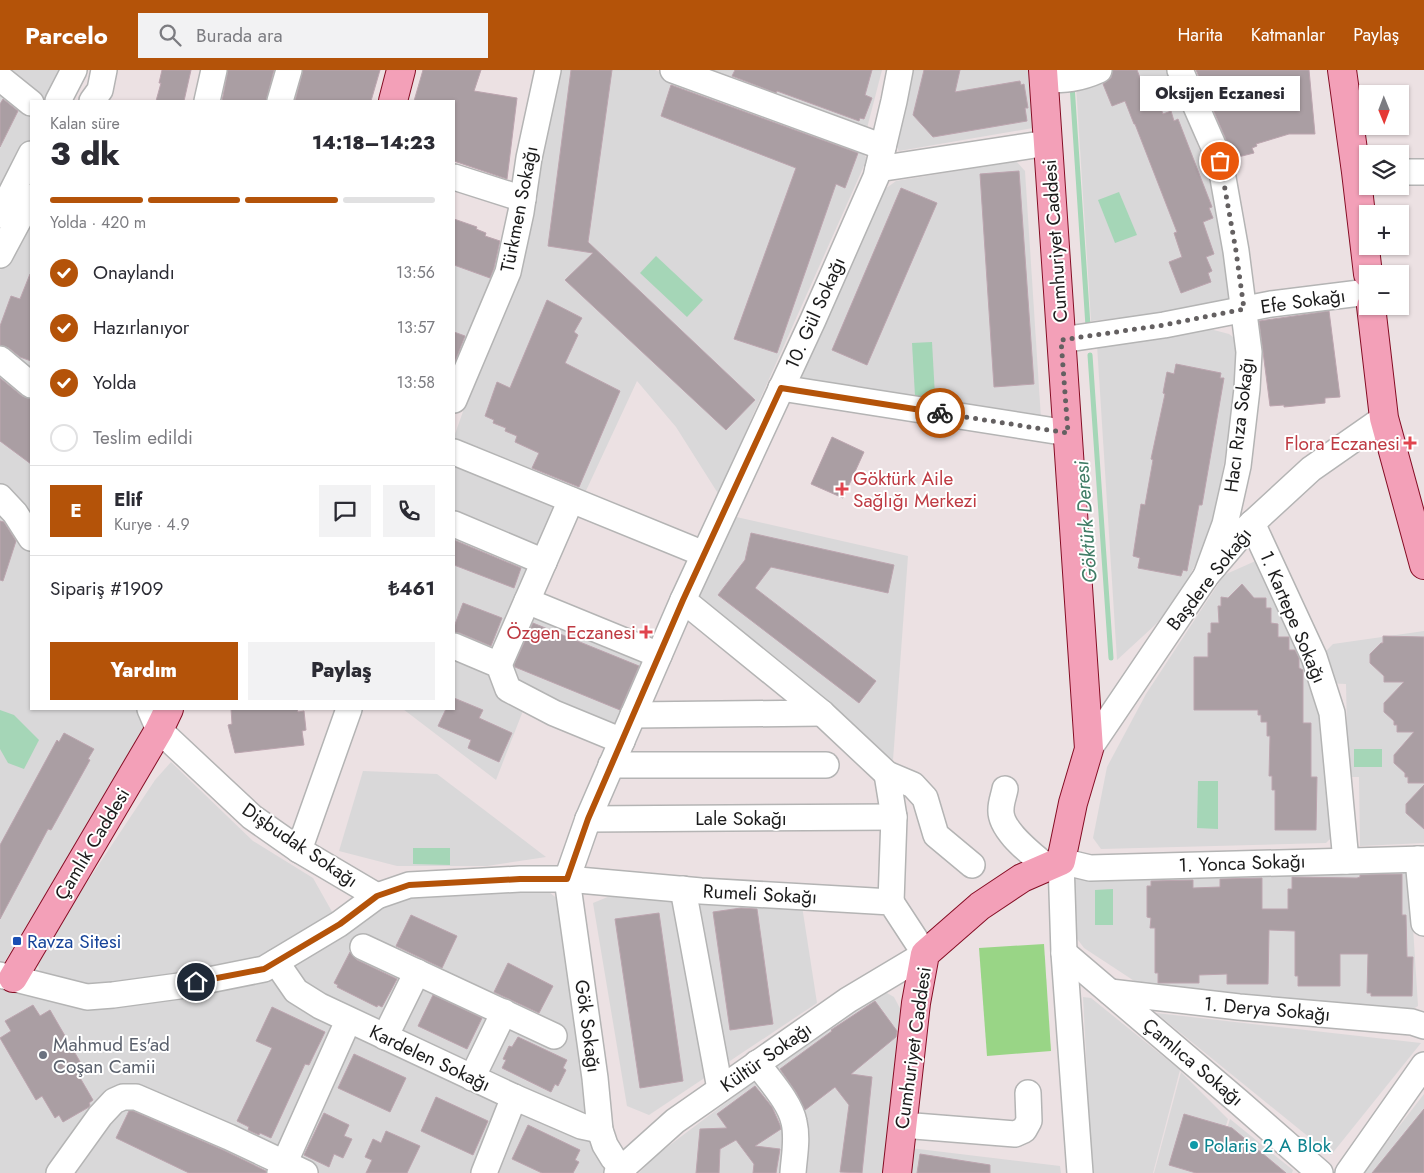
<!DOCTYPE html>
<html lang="tr">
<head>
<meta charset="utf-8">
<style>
	body { margin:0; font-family:Jost,sans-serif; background:#f2f2f3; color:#2b2b33; height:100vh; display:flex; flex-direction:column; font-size:19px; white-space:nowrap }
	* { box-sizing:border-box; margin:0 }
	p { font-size:16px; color:#7c7c81 }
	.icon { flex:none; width:28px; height:28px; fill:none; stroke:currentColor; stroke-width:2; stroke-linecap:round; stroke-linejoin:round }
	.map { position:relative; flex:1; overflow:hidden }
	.drawer { position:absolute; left:30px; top:30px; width:425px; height:610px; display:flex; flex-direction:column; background:#fff; border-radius:0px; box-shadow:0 1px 4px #0004 }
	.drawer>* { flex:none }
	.needle { width:32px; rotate:179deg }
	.buttons { position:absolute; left:1359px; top:15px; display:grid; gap:10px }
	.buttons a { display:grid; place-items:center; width:50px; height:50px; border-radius:0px; background:#fff; box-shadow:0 1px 4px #0004; font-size:25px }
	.pin { position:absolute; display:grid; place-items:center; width:42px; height:42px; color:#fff; margin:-21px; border:2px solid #fff; border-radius:50%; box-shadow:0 1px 5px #0007 }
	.courier { position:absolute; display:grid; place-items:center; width:50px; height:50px; margin:-25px; border:4px solid #b45309; border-radius:50%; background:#fff; color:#222; box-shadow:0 1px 6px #0007 }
	.bubble { position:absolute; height:35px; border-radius:0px; background:#fff; box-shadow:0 1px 4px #0004; font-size:16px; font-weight:800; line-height:35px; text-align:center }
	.head em { font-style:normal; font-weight:800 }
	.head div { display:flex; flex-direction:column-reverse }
	.head { display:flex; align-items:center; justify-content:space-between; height:85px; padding:0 20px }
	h1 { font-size:32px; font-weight:800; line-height:38px }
	.bar { display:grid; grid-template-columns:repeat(4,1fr); gap:8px 5px; align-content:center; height:60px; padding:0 20px }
	.bar i { height:6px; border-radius:4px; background:#e1e1e2 }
	.bar .selected { background:#b45309 }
	.bar p { grid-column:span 4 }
	.line { display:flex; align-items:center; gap:12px; padding:0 20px; border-top:1px solid #e1e1e2 }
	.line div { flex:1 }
	.round { display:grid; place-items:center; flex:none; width:52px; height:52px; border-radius:0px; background:#f2f2f3 }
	ol { padding:0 20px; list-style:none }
	li { display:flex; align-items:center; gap:15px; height:55px }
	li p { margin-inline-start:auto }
	li .icon { padding:5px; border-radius:50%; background:#b45309; color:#fff; stroke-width:4 }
	li:last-child { color:#7c7c81 }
	li i { width:28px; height:28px; border:2px solid #e1e1e2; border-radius:50% }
	.button { display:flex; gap:10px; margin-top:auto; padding:10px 20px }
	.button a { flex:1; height:58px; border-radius:0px; background:#b45309; color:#fff; font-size:20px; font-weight:800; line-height:58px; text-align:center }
	.button a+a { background:#f2f2f3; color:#2b2b33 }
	header { display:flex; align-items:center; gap:30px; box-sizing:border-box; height:70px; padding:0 25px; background:#b45309; color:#fff }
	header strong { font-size:24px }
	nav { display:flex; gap:28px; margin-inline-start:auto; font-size:18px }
	.search { width:350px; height:45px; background:#f2f2f3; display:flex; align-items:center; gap:12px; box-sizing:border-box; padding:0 18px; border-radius:0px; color:#7c7c81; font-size:19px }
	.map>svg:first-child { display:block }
</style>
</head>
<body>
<header>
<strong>Parcelo</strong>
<div class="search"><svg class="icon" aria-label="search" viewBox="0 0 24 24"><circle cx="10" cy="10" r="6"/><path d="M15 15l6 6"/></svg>Burada ara</div>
<nav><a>Harita</a><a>Katmanlar</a><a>Paylaş</a></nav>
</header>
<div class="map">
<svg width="1424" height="1103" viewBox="0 0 1424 1103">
	<rect width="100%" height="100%" fill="#ece1e3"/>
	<g fill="#d9d8d9">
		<polygon points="0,0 84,0 67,31 31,31 31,97 0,154"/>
		<polygon points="553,0 655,0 861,80 867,89 753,345 719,425 676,357 637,311 584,425 454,377 454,367 516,191"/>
		<polygon points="689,0 882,0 866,62"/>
		<polygon points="910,0 1028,0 1033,58 899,81 895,74"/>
		<polygon points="1075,0 1169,0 1213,116 1233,231 1217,238 1091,251"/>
		<polygon points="1016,91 1025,101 1042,364 794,316 877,125 896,111"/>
		<polygon points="31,145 31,639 156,639 5,891 0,893 0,200"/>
		<polygon points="454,161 513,182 454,336"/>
		<polygon points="1210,259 1229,264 1242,274 1241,294 1212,462 1177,530 1155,555 1117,590 1097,275"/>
		<polygon points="454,391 544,424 555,441 541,481 454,448"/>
		<polygon points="732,446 908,486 893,690 694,529"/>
		<polygon points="454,457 531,485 496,581 454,565"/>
		<polygon points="1260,489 1318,621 1331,768 1326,773 1101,779 1093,768 1107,697 1146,624 1224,505"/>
		<polygon points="531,541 650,589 621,656 519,616 509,596"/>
		<polygon points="1424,561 1424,773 1360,776 1359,707 1348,707 1346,614 1324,613 1325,582 1333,574"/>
		<polygon points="454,580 490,594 526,633 496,710 403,639 454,639"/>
		<polygon points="171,692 253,771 313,808 335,847 249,893 80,923 43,911 36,889 155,710"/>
		<polygon points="363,701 437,704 546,787 487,796 397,796 339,781"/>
		<polygon points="1409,794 1418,936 1406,943 1145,918 1084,878 1075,866 1072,800"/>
		<polygon points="410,817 544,818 559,830 609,1103 0,1103 0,911 76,929 128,936 266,912"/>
		<polygon points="610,826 802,836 817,933 649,1045 627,1036 593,833"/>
		<polygon points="878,918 894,927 904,946 882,1103 639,1103 654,1087"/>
		<polygon points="1083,927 1091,928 1180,1000 1153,1103 1092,1103"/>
		<polygon points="1156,943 1421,973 1331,1085"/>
		<polygon points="1181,1002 1228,1049 1211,1103 1154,1103"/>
		<polygon points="1424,1024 1424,1103 1363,1103"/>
		<polygon points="1230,1049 1293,1100 1292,1103 1213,1103"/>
		<polygon points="910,1078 1060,1096 1061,1103 907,1103"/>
	</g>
	<polygon fill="#99d586" points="1044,874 1051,981 987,986 979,878"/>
	<g fill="#a5d6b7">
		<polygon points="1119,122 1137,165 1115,173 1098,130"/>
		<polygon points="656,186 703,230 687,247 640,203"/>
		<polygon points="932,272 935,326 915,326 912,273"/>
		<polygon points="0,640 14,645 39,670 24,699 8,693 0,679"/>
		<rect x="1354" y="679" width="28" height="18"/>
		<polygon points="1198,711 1218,711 1218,759 1197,758"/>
		<polygon points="413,778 450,778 450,795 413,794"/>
		<polygon points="1113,819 1113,855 1095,855 1095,820"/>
	</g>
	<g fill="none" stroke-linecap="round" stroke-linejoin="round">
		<g stroke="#a5d6b7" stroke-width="5">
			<polyline points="1072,15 1088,256"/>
			<polyline points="1090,285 1111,588"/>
		</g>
	</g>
	<g fill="#aa9ea3" stroke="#bca5af">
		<polygon points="162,0 191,0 184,31 156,31 161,13 159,13"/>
		<polygon points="228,0 274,0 266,31 222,31"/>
		<polygon points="303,0 380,0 371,31 295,31"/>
		<polygon points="423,0 481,0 474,21 517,28 507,109 454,91 454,31 414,31"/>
		<polygon points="571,0 612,0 588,172 755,330 726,360 565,210 593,183 548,176"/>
		<polygon points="735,0 872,0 865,25 872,28 864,49 860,48 859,51 777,21 776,23 732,6"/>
		<polygon points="924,0 960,0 955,22 1020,11 1021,15 1024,14 1028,38 1025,38 1027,51 933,67 913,45"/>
		<polygon points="1113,0 1137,0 1143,15 1151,12 1163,44 1171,41 1174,51 1178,49 1212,137 1209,138 1213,148 1203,152 1214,184 1206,187 1212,201 1208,203 1211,212 1181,223 1169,192 1182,187 1174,163 1177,162 1135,54 1134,54 1125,31 1112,36 1103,14 1111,8"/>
		<polygon points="1196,0 1309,0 1315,64 1289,64 1256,74 1257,76 1252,78 1254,83 1234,88"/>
		<polygon points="671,15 858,83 845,118 836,114 777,283 734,269 796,98 661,46"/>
		<polygon points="3,29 18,41 0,77 0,34"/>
		<polygon points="1019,101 1034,314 994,317 980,104"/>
		<polygon points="901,118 937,133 867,295 832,280"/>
		<polygon points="454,149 477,157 476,159 486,163 485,166 500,171 494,198 490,208 454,195"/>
		<polygon points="30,204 31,204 31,291 20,287 9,278 0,275 0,256 11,226 20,229"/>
		<polygon points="547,230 582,248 574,262 578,265 565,293 620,321 579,417 532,398 539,383 515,372 517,366 505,361 506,358 493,353 494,350 485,346 497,312 510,318"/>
		<polygon points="1329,241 1340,327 1325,328 1325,333 1284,337 1284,335 1270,336 1259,251"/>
		<polygon points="454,262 465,266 454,294"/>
		<polygon points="1176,294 1221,303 1220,308 1224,308 1202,435 1199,435 1187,501 1183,500 1181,506 1138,498 1140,488 1133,486 1141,434 1145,435 1153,390 1151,389 1165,324 1163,323 1167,302 1174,304"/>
		<polygon points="0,308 22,326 31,329 31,394 0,371"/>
		<polygon points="832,367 864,382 843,428 811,414"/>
		<polygon points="0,451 4,452 16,471 3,511 0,510"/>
		<polygon points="751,463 894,495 888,523 771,497 755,518 876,611 859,633 718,525 745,490"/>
		<polygon points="454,470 521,498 514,518 454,495"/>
		<polygon points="1242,514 1254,528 1266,528 1266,538 1271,538 1271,553 1278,554 1278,567 1289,567 1289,580 1295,580 1299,588 1299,598 1303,600 1303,653 1311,653 1311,707 1317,707 1316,760 1275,760 1275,720 1272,720 1272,706 1269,706 1270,666 1267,666 1267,652 1261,652 1261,645 1258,645 1258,640 1194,640 1194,587 1208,587 1208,563 1211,563 1211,553 1219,553 1218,536 1221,536 1221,527 1228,528"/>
		<polygon points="463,533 502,548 491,576 460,563 454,562 454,557"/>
		<polygon points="533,553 639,596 620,640 515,597 514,595"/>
		<polygon points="1383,566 1424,567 1424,713 1408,713 1408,707 1405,707 1405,703 1394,693 1394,685 1414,662 1397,662 1397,655 1394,655 1394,651 1384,642 1384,633 1404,612 1384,612 1384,606 1370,593 1370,584 1381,573 1383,573"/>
		<polygon points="454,628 483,640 479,648 512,663 499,692 468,678 471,670 438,656 446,639 454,639"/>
		<polygon points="231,639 297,639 298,642 304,641 306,660 302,661 304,675 235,683 228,655 232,654"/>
		<polygon points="64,663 94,679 88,689 90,690 51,760 48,759 0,849 0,775 57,670 59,672"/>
		<polygon points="1424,715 1424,759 1406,743 1406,734"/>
		<polygon points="1402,804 1402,845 1406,845 1407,887 1413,887 1412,926 1371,926 1371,923 1367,923 1368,884 1340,884 1340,916 1298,916 1298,906 1295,906 1295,861 1269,860 1268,914 1227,914 1227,904 1199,905 1199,913 1158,913 1158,903 1155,903 1155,858 1150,858 1151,848 1147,847 1147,816 1151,816 1151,811 1193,810 1193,818 1220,817 1220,809 1262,808 1262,839 1288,839 1288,819 1292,819 1292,807 1357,808 1360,807 1360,805"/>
		<polygon points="741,838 757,839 773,954 730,960 713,842"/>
		<polygon points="659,843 683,1011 640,1018 615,849"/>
		<polygon points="411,845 457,866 442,898 396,876"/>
		<polygon points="350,882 357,890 397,909 382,937 378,935 377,937 337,917 338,915 334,913"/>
		<polygon points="508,893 553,916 539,943 494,922"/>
		<polygon points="433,925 482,948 467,979 418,956"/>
		<polygon points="875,931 897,961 896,967 851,1004 872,1007 862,1103 840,1102 849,1035 835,1017 805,1040 796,1022 780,999 832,961 831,960"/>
		<polygon points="33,935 40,946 50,940 86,1002 79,1006 93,1030 89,1033 90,1035 89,1037 63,1052 59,1045 55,1048 42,1026 36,1030 0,968 11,961 5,951"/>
		<polygon points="272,937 325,962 309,995 305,994 271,1068 260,1063 259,1065 248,1060 249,1057 237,1051 272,978 256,971"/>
		<polygon points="518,967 567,990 563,998 566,1000 558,1016 555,1014 551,1022 502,998 506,990 503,989 509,976 512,977"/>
		<polygon points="354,984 406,1008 390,1042 338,1018"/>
		<polygon points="755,1016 772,1037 780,1055 781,1059 755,1076 780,1079 776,1103 753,1103 754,1094 736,1070 720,1079 719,1103 696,1103 700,1059 727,1058 717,1044"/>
		<polygon points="436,1027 488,1051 473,1085 421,1061"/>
		<polygon points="1424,1039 1424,1103 1372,1103"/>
		<polygon points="129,1041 133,1041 223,1080 266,1101 266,1103 189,1103 116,1068"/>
		<polygon points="324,1043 349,1055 344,1066 352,1069 343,1088 334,1084 329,1097 304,1085"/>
		<polygon points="1184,1044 1232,1058 1286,1103 1196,1103 1169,1095"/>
		<polygon points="528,1055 580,1080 575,1090 579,1092 573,1103 542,1103 512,1089"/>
		<polygon points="386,1061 420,1076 407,1103 366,1103 372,1090 365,1087 373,1069 381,1073"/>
		<polygon points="920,1084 990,1095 990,1103 917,1103"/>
	</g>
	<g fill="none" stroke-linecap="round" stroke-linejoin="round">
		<defs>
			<g id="minor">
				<polyline points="673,0 883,77"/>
				<polyline points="1180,0 1220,91 1236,181 1249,282 1247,319 1238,396 1225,454 1206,506"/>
				<polyline points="0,8 31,33"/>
				<path d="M1044 10C1065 10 1079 9 1099 0"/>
				<polyline points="58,31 74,0"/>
				<polyline points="92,31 100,20 104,0"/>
				<polyline points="207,31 214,0"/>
				<polyline points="280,31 289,0"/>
				<polyline points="878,99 1048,73"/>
				<polyline points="1400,102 1424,102"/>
				<polyline points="454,107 523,129"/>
				<polyline points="0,145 31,84"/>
				<polyline points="0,185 31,127"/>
				<polyline points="1061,270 1164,255 1271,234 1368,222"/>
				<polyline points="0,289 31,315"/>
				<polyline points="781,318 1068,363"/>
				<polyline points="454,330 508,202 521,142 529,88 548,0"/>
				<polyline points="454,382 704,484"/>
				<polyline points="0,427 15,443 31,468"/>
				<polyline points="1252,453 1314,587 1332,643 1346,791"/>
				<polyline points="454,454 544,492"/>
				<polyline points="683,530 822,643 887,704 913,715 925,728 936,765 972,795"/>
				<polyline points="527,531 659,585"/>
				<polyline points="454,576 499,595 508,619 554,643 622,671"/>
				<polyline points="499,595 571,430"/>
				<polyline points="150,639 159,660 252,747 299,780 377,826"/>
				<polyline points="633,645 822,643"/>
				<polyline points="1089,679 1206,506 1247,458 1311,399 1384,348"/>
				<polyline points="611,695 826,695"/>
				<polyline points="887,704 894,747 891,832"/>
				<path d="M1005 719C1004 725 1001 732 1001 739 999 760 1032 784 1047 797"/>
				<polyline points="588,749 894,747"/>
				<polyline points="299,780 349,639"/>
				<polyline points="1418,789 1424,853"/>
				<polyline points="683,819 720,1019"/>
				<polyline points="363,877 554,966"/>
				<polyline points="1064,883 1239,1032 1320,1103"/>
				<polyline points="276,892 296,921 320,936 514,1027 581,1056 600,1060"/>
				<polyline points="0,905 87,927 113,925 179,916 264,899 339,854 377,826 409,815 520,809 567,809 701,821 891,832 925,884 848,930 675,1051 617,1103"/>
				<polyline points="1110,922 1239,937 1412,952 1424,956"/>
				<polyline points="385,967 417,902"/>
				<path d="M757 993C769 1010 790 1032 794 1052 798 1069 794 1087 793 1103"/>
				<polyline points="472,1008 504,942"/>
				<polyline points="902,1055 1015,1064 1024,1060 1029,1051 1028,1023"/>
				<polyline points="622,1098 613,1088 605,1075 600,1060 595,1008 567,809 588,749 683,530 813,250 876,107 894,31 900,0"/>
				<polyline points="59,1103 100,1046 114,1031 123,1027 136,1027 229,1067 305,1103"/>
				<polyline points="280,1103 348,951"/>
				<polyline points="484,1103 514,1027"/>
				<polyline points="1080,1103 1064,883 1061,791 1090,798 1424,789"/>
				<polyline points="1348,1103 1424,995"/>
			</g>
			<g id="major">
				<polyline points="1342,0 1356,102 1368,204"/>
				<polyline points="393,31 401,0"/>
				<polyline points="1371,236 1384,348 1424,495"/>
				<polyline points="13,908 159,660 169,639"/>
				<polyline points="897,1103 916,933 925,884 980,836 1022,808 1061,791 1073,733 1089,679 1043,0"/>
			</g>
		</defs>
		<use href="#minor" stroke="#b4b4b4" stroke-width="28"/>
		<use href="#major" stroke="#850d24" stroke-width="30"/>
		<use href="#minor" stroke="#fff" stroke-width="25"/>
		<use href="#major" stroke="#f3a0b8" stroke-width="28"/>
	</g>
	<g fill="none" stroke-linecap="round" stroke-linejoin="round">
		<polyline stroke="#646061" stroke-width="5" stroke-dasharray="0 9" points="940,343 1068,363 1061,270 1164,255 1244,239 1236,181 1220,91"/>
		<polyline stroke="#b45309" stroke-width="6" points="196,912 264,899 340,854 377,826 409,815 520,809 567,809 588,749 683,530 781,318 940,343"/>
	</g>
	<g fill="#e0444e" stroke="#fff" stroke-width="2">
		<path d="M1407.5 365.5h5v5h5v5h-5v5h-5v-5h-5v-5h5z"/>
		<path d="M839.5 411.5h5v5h5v5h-5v5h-5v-5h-5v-5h5z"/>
		<path d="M643.5 554.5h5v5h5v5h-5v5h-5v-5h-5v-5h5z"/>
	</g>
	<rect fill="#1a4fb4" stroke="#fff" stroke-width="2" x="12" y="866" width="10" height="10" rx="2.5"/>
	<circle fill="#6b7280" stroke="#fff" stroke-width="2" cx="43" cy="985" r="5"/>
	<circle fill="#0f9aa8" stroke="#fff" stroke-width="2" cx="1194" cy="1075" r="5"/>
	<g text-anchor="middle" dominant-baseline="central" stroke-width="4" stroke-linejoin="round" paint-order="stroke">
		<g font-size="19" fill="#1b1b1b" stroke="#fff">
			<text transform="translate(519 139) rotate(-79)">Türkmen Sokağı</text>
			<text transform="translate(1055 171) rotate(-94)">Cumhuriyet Caddesi</text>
			<text transform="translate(1303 231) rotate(-8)">Efe Sokağı</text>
			<text transform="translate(815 243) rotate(-66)">10. Gül Sokağı</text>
			<text transform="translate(1239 355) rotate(-83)">Hacı Rıza Sokağı</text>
			<text transform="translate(1209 509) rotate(-52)">Başdere Sokağı</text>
			<text transform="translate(1293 547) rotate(67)">1. Kartepe Sokağı</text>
			<text x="741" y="748">Lale Sokağı</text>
			<text transform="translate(92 774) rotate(-59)">Çamlık Caddesi</text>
			<text transform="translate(300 775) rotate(34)">Dişbudak Sokağı</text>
			<text transform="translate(1242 793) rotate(-2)">1. Yonca Sokağı</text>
			<text transform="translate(760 824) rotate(3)">Rumeli Sokağı</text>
			<text transform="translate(1267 939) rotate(5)">1. Derya Sokağı</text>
			<text transform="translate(588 956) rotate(82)">Gök Sokağı</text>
			<text transform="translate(913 978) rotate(-82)">Cumhuriyet Caddesi</text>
			<text transform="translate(766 987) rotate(-35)">Kültür Sokağı</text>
			<text transform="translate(430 988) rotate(25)">Kardelen Sokağı</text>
			<text transform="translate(1193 992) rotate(40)">Çamlıca Sokağı</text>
		</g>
		<g font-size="19" fill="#be3a42" stroke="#fff" text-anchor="end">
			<text x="1400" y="373">Flora Eczanesi</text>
			<text x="853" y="408" text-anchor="start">Göktürk Aile<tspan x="853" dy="22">Sağlığı Merkezi</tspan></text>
			<text x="636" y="562">Özgen Eczanesi</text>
		</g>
		<g font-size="19" fill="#164399" stroke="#fff" text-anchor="start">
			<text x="27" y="871">Ravza Sitesi</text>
		</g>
		<g font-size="19" fill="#5b616d" stroke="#fff" text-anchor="start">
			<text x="53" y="974">Mahmud Es'ad<tspan x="53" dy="22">Coşan Camii</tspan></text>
		</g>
		<g font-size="19" fill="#0d838f" stroke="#fff" text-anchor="start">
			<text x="1204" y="1075">Polaris 2 A Blok</text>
		</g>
		<g font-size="20" font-style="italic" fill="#417d67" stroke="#fff">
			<text transform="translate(1086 452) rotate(-94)">Göktürk Deresi</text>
		</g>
	</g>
</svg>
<div class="buttons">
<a><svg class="needle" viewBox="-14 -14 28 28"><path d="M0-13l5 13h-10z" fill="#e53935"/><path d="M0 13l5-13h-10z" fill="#7c7c81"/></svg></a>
<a><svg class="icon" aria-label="layers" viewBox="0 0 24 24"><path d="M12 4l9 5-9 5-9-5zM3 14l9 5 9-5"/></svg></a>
<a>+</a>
<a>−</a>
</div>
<div class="pin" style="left:1220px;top:91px;background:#ea580c"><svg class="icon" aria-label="bag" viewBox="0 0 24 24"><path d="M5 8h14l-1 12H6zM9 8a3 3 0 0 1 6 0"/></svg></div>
<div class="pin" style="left:196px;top:912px;background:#1f2937"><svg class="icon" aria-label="home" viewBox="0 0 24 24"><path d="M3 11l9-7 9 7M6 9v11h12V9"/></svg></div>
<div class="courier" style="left:940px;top:343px"><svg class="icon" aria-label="bike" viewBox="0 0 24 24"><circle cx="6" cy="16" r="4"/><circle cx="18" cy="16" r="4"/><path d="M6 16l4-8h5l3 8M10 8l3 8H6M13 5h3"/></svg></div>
<div class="bubble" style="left:1140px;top:6px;width:160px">Oksijen Eczanesi</div>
<section class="drawer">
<div class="head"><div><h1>3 dk</h1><p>Kalan süre</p></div><em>14:18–14:23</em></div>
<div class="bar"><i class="selected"></i><i class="selected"></i><i class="selected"></i><i></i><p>Yolda · 420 m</p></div>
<ol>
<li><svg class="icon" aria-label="check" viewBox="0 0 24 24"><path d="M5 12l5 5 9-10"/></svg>Onaylandı<p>13:56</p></li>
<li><svg class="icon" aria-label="check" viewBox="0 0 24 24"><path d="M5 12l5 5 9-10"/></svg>Hazırlanıyor<p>13:57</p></li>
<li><svg class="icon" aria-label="check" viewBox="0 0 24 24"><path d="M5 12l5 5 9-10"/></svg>Yolda<p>13:58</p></li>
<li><i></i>Teslim edildi</li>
</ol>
<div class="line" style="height:90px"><b class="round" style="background:#b45309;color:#fff">E</b><div><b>Elif</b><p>Kurye · 4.9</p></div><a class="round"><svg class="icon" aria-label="chat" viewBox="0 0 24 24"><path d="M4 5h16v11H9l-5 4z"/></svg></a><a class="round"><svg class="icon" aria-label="phone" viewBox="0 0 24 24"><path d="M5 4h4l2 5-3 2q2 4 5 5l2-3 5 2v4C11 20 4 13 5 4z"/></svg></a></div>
<div class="line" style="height:65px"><div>Sipariş #1909</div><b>₺461</b></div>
<div class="button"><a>Yardım</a><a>Paylaş</a></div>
</section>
</div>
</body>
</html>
